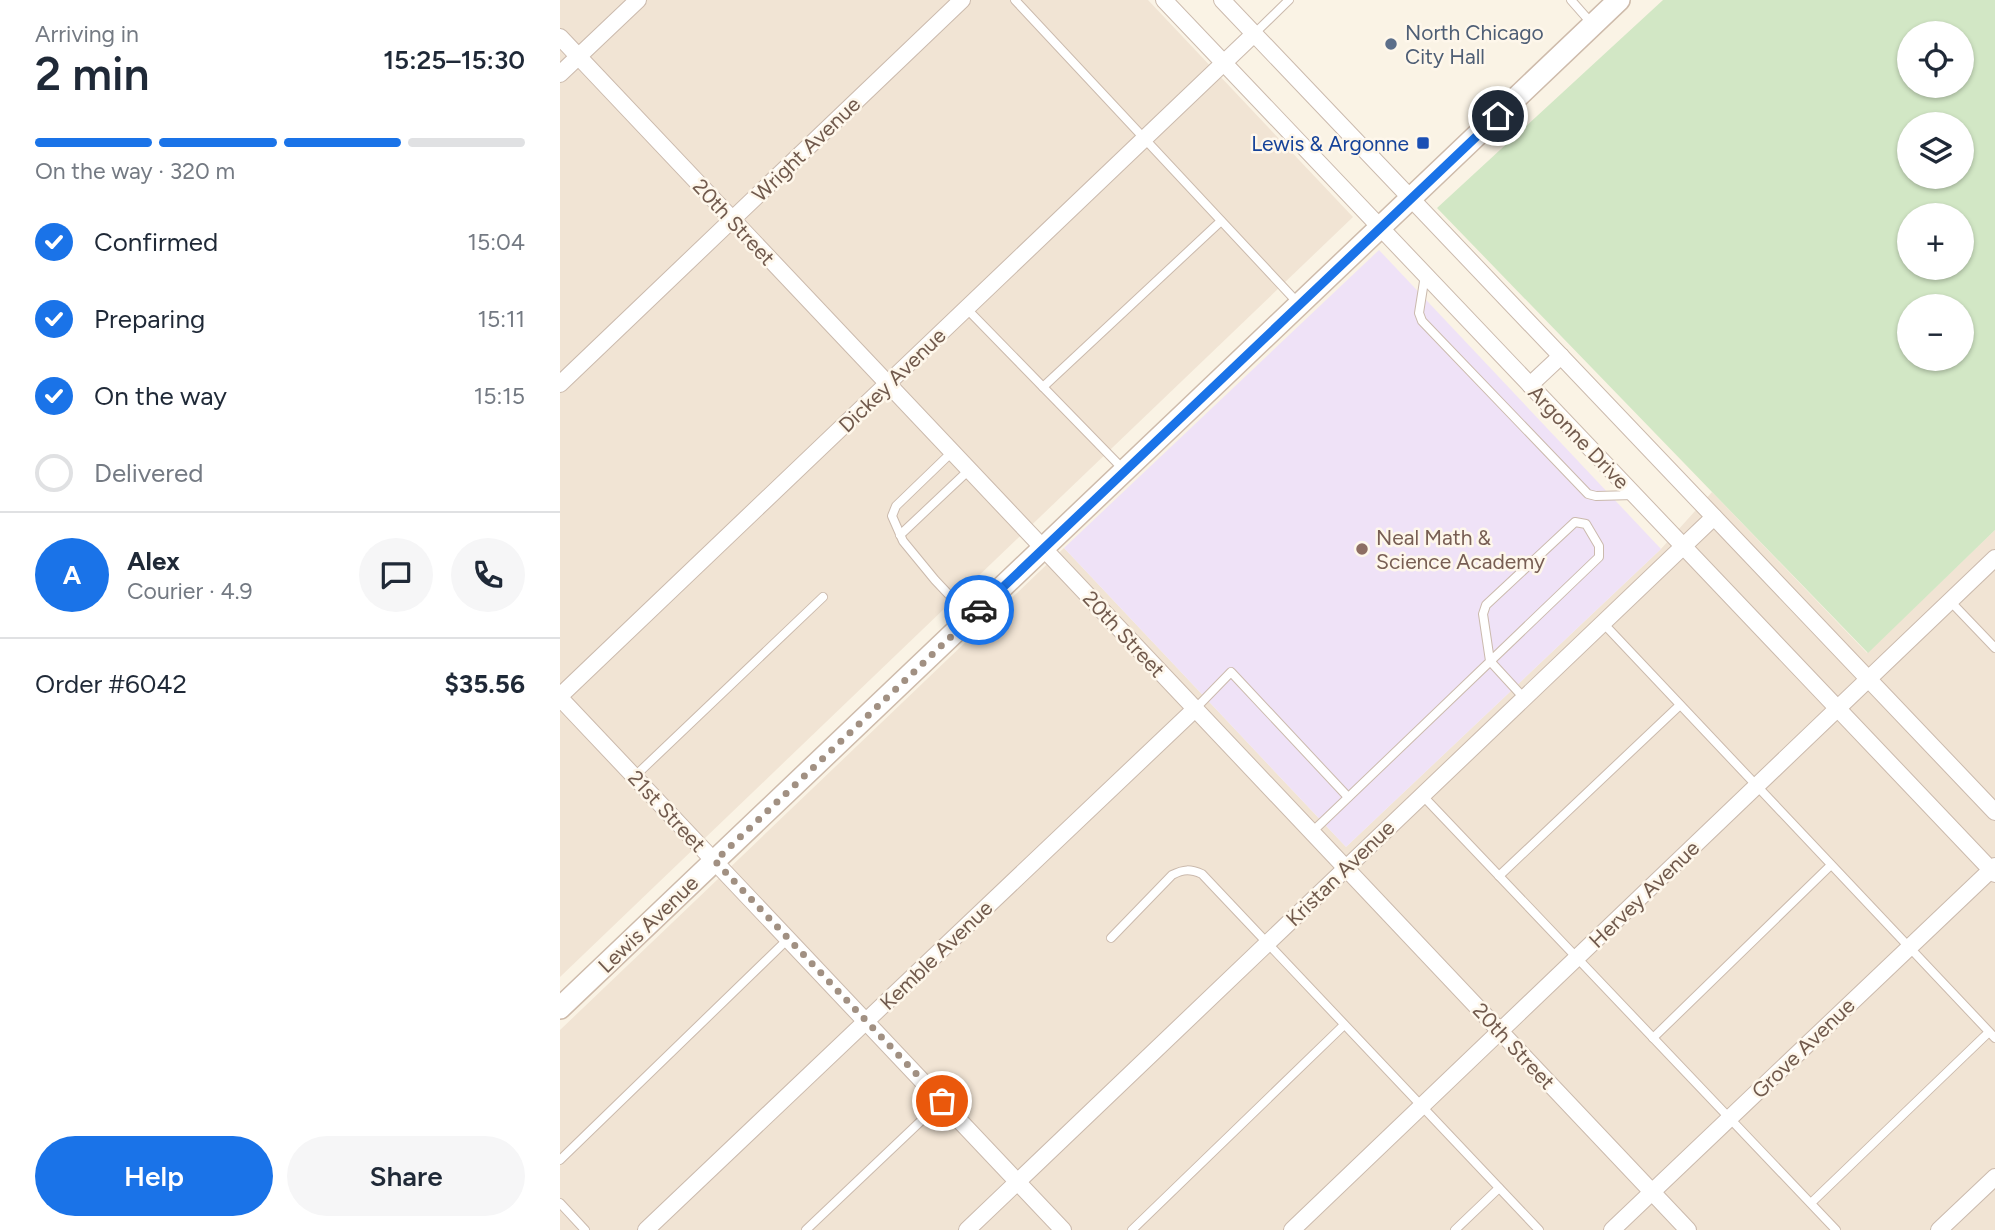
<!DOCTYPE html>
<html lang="en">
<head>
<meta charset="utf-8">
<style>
	body { margin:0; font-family:Figtree,sans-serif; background:#f6f6f7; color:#1f2937; height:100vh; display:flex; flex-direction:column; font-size:26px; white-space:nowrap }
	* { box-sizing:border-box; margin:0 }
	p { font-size:23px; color:#747a83 }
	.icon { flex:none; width:38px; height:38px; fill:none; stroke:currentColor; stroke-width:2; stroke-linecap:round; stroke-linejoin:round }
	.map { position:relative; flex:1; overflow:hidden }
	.panel { display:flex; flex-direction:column; background:#fff; width:560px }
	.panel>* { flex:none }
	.tools { position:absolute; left:1337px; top:21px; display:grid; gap:14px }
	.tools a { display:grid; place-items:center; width:77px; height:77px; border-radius:50%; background:#fff; box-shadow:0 2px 5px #0004; font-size:35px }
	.pin { position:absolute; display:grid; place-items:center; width:60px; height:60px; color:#fff; margin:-30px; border:4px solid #fff; border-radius:50%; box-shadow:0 2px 7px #0007 }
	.courier { position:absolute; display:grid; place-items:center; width:70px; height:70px; margin:-35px; border:5px solid #1a73e8; border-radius:50%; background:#fff; color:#222; box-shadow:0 2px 9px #0007 }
	.overview em { font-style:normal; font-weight:600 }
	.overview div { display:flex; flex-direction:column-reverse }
	.overview { display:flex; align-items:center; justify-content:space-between; height:119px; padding:0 35px }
	h1 { font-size:46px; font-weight:600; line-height:52px }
	.bar { display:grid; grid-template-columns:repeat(4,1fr); gap:10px 7px; align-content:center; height:84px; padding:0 35px }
	.bar i { height:9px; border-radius:5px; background:#e0e1e3 }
	.bar .on { background:#1a73e8 }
	.bar p { grid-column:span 4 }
	.line { display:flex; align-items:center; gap:18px; padding:0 35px; border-top:2px solid #e0e1e3 }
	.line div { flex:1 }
	.round { display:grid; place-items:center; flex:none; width:74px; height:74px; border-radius:37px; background:#f6f6f7 }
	ol { padding:0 35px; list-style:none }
	li { display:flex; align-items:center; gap:21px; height:77px }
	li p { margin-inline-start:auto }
	li .icon { padding:7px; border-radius:50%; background:#1a73e8; color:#fff; stroke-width:4 }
	li:last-child { color:#747a83 }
	li i { width:38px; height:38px; border:4px solid #e0e1e3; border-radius:50% }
	.primary-button { display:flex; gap:14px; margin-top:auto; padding:14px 35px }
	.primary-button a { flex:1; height:80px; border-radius:42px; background:#1a73e8; color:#fff; font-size:28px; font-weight:600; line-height:80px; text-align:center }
	.primary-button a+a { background:#f6f6f7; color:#1f2937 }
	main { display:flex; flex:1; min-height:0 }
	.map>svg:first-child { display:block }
</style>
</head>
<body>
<main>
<section class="panel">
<div class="overview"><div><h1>2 min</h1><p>Arriving in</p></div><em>15:25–15:30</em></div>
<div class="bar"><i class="on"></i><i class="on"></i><i class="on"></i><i></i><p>On the way · 320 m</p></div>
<ol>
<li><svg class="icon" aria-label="check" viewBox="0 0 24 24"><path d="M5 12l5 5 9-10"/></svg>Confirmed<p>15:04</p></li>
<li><svg class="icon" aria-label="check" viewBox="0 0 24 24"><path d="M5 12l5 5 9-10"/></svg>Preparing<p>15:11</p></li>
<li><svg class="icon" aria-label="check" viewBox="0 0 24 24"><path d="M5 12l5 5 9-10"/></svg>On the way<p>15:15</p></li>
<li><i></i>Delivered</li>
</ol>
<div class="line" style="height:126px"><b class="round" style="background:#1a73e8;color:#fff">A</b><div><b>Alex</b><p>Courier · 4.9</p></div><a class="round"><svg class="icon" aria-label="chat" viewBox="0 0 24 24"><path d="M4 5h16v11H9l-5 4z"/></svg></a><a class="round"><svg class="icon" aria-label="phone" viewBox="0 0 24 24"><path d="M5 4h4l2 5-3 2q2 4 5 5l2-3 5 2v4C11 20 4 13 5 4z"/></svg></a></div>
<div class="line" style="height:91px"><div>Order #6042</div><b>$35.56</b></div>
<div class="primary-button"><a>Help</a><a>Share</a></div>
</section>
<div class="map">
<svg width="1435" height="1230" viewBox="0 0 1435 1230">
	<rect width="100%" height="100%" fill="#faf3e5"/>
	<g fill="#f1e4d4">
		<polygon points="0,0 588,0 793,217 0,977"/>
		<polygon points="1152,492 1307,653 1435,530 1435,1230 0,1230 0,1030 504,548 786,847 1101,549"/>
	</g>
	<polygon fill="#efe2f7" points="819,250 1101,549 786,847 504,548"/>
	<path fill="#d2e7c5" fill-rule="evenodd" d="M1103 0H1435V530L1308 653 877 208ZM1402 33V86H1349V33ZM1402 124V177H1349V124ZM1349 215H1402V268H1349ZM1349 306H1402V359H1349Z"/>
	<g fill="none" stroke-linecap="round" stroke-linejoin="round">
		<defs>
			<g id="lane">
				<polyline points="455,0 738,303"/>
				<polyline points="1011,0 1033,25"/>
				<polyline points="694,34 729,0"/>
				<polyline points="865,275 859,313 862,321 1028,494 1036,496 1074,495"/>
				<polyline points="406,308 563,469"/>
				<polyline points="483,387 661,221"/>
				<polyline points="392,452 336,506 332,516 343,541 375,580 409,616"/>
				<polyline points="340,535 409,470"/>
				<polyline points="1390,601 1435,648"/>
				<polyline points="1043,623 1435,1038"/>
				<polyline points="635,709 671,672 788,797"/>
				<polyline points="74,777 263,597"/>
				<polyline points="862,795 1276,1230"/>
				<path d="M752 832C848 741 943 649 1039 557V546L1026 524 1015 522 926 605 923 614 930 661 964 698"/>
				<polyline points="939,876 1120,705"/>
				<path d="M551 938 612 875C624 869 630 869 642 874L979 1230"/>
				<polyline points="1093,1038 1271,865"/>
				<polyline points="0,1160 228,939"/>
				<polyline points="0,1203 25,1230"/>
				<polyline points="1251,1203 1429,1032"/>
				<polyline points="246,1230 382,1101"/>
				<polyline points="572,1230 784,1025"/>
				<polyline points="895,1230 939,1188"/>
			</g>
			<g id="street">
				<polyline points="604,0 1435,874"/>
				<polyline points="662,0 1435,812"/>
				<polyline points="0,37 1128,1230"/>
				<polyline points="0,74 78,0"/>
				<polyline points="0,384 402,0"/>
				<polyline points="970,385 1001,356"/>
				<polyline points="0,696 694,34"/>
				<polyline points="0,698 503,1230"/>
				<polyline points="86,1230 635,709"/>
				<polyline points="407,1230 1154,517"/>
				<polyline points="732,1230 1435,558"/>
				<polyline points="1052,1230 1435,866"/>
				<polyline points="1379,1230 1435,1177"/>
			</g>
			<polyline id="secondary" points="0,1008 1059,0"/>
		</defs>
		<use href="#lane" stroke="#cbbaad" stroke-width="10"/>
		<use href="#street" stroke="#cbbaad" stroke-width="18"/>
		<use href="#secondary" stroke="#cebbab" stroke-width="24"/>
		<use href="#lane" stroke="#fff" stroke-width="8"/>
		<use href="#street" stroke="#fff" stroke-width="16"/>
		<use href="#secondary" stroke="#fff" stroke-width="21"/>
	</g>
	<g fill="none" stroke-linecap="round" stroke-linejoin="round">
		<polyline stroke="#a19082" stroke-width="7" stroke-dasharray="0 12.6" points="382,1101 155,861 419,610"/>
		<polyline stroke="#1a73e8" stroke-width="9" points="419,610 938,116"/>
	</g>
	<circle fill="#5c6f8a" stroke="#fef7eb" stroke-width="2.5" cx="831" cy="44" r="7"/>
	<rect fill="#1a4fb4" stroke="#fef7eb" stroke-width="2.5" x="856" y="136" width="14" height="14" rx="3.5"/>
	<circle fill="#8d6e63" stroke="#fef7eb" stroke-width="2.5" cx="802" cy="549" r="7"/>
	<g text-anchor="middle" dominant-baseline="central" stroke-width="5" stroke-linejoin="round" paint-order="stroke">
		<g font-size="21" fill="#4e5e75" stroke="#fef7eb" text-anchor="start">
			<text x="845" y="32">North Chicago<tspan x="845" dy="24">City Hall</tspan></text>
		</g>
		<g font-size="21" fill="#164399" stroke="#fef7eb" text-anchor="end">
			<text x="849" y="143">Lewis &amp; Argonne</text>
		</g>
		<g font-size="21" fill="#715a4d" stroke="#fef7eb">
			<text transform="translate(246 149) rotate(-44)">Wright Avenue</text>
			<text transform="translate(174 222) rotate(47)">20th Street</text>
			<text transform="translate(332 380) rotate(-44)">Dickey Avenue</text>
			<text transform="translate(1019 437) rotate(46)">Argonne Drive</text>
			<text transform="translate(564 634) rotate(47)">20th Street</text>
			<text transform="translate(107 811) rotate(47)">21st Street</text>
			<text transform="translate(780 873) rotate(-44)">Kristan Avenue</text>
			<text transform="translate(1084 894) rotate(-44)">Hervey Avenue</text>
			<text transform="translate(88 924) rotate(-44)">Lewis Avenue</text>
			<text transform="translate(376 955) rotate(-44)">Kemble Avenue</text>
			<text transform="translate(954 1046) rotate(47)">20th Street</text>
			<text transform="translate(1243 1048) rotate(-44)">Grove Avenue</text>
		</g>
		<g font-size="21" fill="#785e54" stroke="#fef7eb" text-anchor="start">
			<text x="816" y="537">Neal Math &amp;<tspan x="816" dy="24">Science Academy</tspan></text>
		</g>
	</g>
</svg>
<div class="tools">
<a><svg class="icon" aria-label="locate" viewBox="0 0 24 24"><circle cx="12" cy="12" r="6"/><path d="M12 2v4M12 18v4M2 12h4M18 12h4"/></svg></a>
<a><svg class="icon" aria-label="layers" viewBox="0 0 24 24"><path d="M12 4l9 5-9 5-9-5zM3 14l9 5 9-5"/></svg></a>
<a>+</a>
<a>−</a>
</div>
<div class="pin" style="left:382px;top:1101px;background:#ea580c"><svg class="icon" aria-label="bag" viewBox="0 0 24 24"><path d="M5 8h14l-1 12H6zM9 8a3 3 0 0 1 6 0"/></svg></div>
<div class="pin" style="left:938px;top:116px;background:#1f2937"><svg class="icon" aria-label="home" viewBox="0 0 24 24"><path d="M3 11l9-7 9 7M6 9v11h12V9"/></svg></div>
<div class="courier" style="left:419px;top:610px"><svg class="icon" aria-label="car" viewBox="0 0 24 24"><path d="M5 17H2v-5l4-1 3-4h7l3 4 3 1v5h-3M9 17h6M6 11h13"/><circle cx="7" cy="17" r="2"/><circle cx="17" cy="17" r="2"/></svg></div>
</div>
</main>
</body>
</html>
